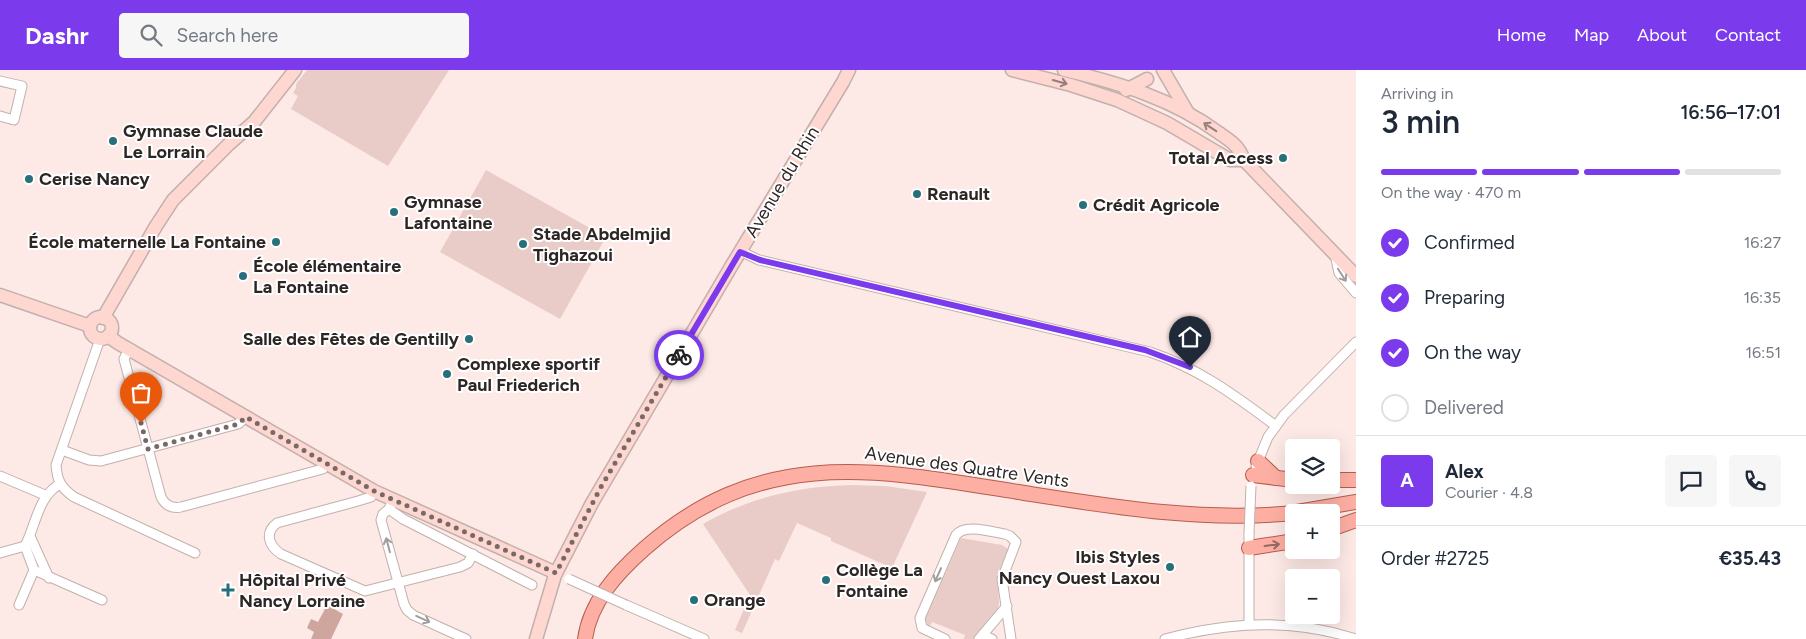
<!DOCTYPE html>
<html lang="en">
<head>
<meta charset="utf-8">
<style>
	body { margin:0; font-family:Figtree,sans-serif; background:#f6f6f7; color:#1f2937; height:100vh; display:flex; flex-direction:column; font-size:19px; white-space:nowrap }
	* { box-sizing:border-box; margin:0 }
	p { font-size:16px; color:#747a83 }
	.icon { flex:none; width:28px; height:28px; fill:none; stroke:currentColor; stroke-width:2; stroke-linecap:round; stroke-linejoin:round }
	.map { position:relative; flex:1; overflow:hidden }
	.sheet { display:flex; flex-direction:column; background:#fff; width:450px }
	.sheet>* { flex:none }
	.controls { position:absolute; left:1285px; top:369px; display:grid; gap:10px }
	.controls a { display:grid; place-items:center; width:55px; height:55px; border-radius:5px; background:#fff; box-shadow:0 5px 20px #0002; font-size:25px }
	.pin { position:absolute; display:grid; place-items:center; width:42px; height:42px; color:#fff; margin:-51px -21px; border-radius:50% 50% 50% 0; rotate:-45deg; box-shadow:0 0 5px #0007 }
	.pin .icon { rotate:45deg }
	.courier { position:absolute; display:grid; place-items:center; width:50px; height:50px; margin:-25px; border:4px solid #7c3aed; border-radius:50%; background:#fff; color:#222; box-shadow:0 1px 6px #0007 }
	.summary em { font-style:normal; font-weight:600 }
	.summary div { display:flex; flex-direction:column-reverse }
	.summary { display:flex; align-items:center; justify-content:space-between; height:85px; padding:0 25px }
	h1 { font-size:32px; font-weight:600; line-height:38px }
	.bar { display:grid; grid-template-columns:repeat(4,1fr); gap:8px 5px; align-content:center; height:60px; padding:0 25px }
	.bar i { height:6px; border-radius:4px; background:#e0e1e3 }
	.bar .selected { background:#7c3aed }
	.bar p { grid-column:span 4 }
	.line { display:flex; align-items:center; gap:12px; padding:0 25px; border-top:1px solid #e0e1e3 }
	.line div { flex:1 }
	.round { display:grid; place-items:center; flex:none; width:52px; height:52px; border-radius:5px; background:#f6f6f7 }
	ol { padding:0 25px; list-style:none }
	li { display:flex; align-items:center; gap:15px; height:55px }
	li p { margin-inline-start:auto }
	li .icon { padding:5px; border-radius:50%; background:#7c3aed; color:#fff; stroke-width:4 }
	li:last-child { color:#747a83 }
	li i { width:28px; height:28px; border:2px solid #e0e1e3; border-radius:50% }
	header { display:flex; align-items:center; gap:30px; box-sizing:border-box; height:70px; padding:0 25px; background:#7c3aed; color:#fff }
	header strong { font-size:24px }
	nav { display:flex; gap:28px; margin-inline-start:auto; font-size:18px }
	.search { width:350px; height:45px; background:#f6f6f7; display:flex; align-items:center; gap:12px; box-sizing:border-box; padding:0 18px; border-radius:5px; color:#747a83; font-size:19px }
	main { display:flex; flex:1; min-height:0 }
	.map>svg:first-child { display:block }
</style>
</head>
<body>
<header>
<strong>Dashr</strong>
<div class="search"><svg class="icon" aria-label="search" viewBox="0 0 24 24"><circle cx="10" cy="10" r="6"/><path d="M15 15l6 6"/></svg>Search here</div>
<nav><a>Home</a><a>Map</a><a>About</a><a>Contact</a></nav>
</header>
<main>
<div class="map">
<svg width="1356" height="569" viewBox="0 0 1356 569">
	<rect width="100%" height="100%" fill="#fde9e5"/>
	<g fill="#e9ccc7">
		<polygon points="307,0 449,0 388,96 291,39 298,26 293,23 296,18 296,14"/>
		<polygon points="486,100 606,167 560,249 440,182"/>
		<path d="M851 415 885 416 927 422 892 498 831 471V468L797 453 779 491 775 489 742 563 735 560 750 525 703 454C748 428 799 416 851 415Z"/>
		<polygon points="961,468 1002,475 1008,479 997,505 999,532 998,539 974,569 964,569 965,565 932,552 929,557 925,550"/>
	</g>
	<polygon fill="#cfa69e" points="327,535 343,544 331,569 311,569 314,562 307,558 311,549 318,552"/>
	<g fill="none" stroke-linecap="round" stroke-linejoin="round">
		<defs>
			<g id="street">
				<polyline points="0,11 22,16 14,50 0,46"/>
				<path d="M740 181 759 190 1150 282C1200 299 1234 325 1276 356"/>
				<polyline points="1335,184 1339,203 1356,223"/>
				<path d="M100 269 56 395C57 410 61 418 74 427L195 483"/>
				<path d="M129 279 124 289 161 427C165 435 172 439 181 437L319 400 323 399 326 394"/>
				<polyline points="62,380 89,390 101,391 238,354 246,347"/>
				<polyline points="1256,396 1268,367 1284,345 1356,272"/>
				<polyline points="0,406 45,425"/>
				<path d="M60 414C38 426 36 455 25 476L34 500 102 530"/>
				<path d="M374 421 371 427 358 431 277 453C264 463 269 476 281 484L365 521 460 497 468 493 473 484"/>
				<polyline points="391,434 389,439 403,449 532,515"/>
				<polyline points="389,439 383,444 381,450 404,534 407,540 413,545 466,569"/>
				<polyline points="1249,463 1249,554"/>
				<polyline points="30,466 49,508"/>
				<polyline points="0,483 25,476"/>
				<polyline points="19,535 34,500"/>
				<polyline points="626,535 704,569"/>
				<polyline points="983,565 992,569"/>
				<path d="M945 569 922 558 920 548 956 465C965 453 992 462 1005 464L1010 466 1016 472 1002 509 1011 569"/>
				<polyline points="979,569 1007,536"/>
				<path d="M1165 569C1227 552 1293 548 1356 569"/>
			</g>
			<g id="secondary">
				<polyline points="1012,0 1071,15 1117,30 1167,53 1230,90 1244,90"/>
				<path d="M1064 0C1119 13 1173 29 1219 63 1232 72 1238 75 1244 90L1356 206"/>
				<polyline points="1163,0 1188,43"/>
				<polyline points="1126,20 1147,9"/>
				<polyline points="0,225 90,256"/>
				<circle cx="101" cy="258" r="11"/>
				<polyline points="103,248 156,156 173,130 229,74 254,52 295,0"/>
				<polyline points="108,266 118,273 374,421 556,503"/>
				<polyline points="536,569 555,505 592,433 732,195 843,12 849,0"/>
			</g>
			<g id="primary">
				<polyline points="1258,391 1276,408"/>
				<polyline points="1253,405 1294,410"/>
				<polyline points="1331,410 1356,410"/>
				<polyline points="1297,442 1356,432"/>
				<polyline points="1331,459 1356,450"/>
				<polyline points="1249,478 1294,471"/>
				<path d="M585 569C590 532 617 503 644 479 764 373 881 400 1024 423 1113 437 1203 452 1294 443"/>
			</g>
		</defs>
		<use href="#street" stroke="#c2b0ac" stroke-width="11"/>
		<use href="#secondary" stroke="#c2b0ac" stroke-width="15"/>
		<use href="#primary" stroke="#b55d4f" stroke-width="16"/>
		<use href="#street" stroke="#fff" stroke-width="9"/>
		<use href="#secondary" stroke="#ffd7d1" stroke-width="12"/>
		<use href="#primary" stroke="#feafa3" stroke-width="14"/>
		<defs>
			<g id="street-bridge">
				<polyline points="1249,463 1251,416"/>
				<polyline points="569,509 626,535"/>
			</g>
		</defs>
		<use href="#street-bridge" stroke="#c2b0ac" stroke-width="11" stroke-linecap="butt"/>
		<use href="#street-bridge" stroke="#fff" stroke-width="9"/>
	</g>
	<defs><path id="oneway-shaft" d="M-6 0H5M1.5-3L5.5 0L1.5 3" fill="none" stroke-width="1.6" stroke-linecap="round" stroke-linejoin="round" transform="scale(1.25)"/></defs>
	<g stroke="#967e7b">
		<use href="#oneway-shaft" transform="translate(1060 12) rotate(16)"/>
		<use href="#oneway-shaft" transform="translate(1210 57) rotate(-147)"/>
	</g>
	<g stroke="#a09d9d">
		<use href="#oneway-shaft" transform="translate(1342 205) rotate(57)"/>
		<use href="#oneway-shaft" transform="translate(388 475) rotate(-105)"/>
		<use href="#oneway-shaft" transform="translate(938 505) rotate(114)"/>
		<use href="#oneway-shaft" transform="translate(423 549) rotate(25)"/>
	</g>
	<use stroke="#966a64" href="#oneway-shaft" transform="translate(1272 475) rotate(-7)"/>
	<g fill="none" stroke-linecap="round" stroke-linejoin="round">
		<polyline stroke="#766a68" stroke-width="5" stroke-dasharray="0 9" points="141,353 148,379 238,354 246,347 374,421 556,503 601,417 679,285"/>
		<polyline stroke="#7c3aed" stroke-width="6" points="679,285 740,182 760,190 1145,280 1190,297"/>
	</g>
	<g fill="#276f7b" stroke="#fff" stroke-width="2">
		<circle cx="113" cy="71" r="5"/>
		<circle cx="1283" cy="88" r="5"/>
		<circle cx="29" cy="109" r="5"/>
		<circle cx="917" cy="124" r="5"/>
		<circle cx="1083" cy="135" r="5"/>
		<circle cx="394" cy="142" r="5"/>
		<circle cx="276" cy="172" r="5"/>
		<circle cx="523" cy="174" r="5"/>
		<circle cx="243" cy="206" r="5"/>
		<circle cx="469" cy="269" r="5"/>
		<circle cx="447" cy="304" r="5"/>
		<circle cx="1170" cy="497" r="5"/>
		<circle cx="826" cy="510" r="5"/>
		<path d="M225.5 512.5h5v5h5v5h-5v5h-5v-5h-5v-5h5z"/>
		<circle cx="694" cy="530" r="5"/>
	</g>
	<g text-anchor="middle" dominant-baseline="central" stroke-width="4" stroke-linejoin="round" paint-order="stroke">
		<g font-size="18" font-weight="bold" fill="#2d2625" stroke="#fff" text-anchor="start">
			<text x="123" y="61">Gymnase Claude<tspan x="123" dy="21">Le Lorrain</tspan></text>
			<text x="1273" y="88" text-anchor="end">Total Access</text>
			<text x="39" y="109">Cerise Nancy</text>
			<text x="927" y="124">Renault</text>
			<text x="404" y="132">Gymnase<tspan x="404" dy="21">Lafontaine</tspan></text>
			<text x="1093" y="135">Crédit Agricole</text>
			<text x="533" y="164">Stade Abdelmjid<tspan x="533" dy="21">Tighazoui</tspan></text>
			<text x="266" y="172" text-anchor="end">École maternelle La Fontaine</text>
			<text x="253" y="196">École élémentaire<tspan x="253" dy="21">La Fontaine</tspan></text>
			<text x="459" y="269" text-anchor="end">Salle des Fêtes de Gentilly</text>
			<text x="457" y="294">Complexe sportif<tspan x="457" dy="21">Paul Friederich</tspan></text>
			<text x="1160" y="487" text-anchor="end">Ibis Styles<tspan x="1160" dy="21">Nancy Ouest Laxou</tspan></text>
			<text x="836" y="500">Collège La<tspan x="836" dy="21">Fontaine</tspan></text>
			<text x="239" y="510">Hôpital Privé<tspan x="239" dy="21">Nancy Lorraine</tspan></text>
			<text x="704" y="530">Orange</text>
		</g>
		<g font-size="18" fill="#2d2625" stroke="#fff">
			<text transform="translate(782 112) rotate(-59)">Avenue du Rhin</text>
			<text transform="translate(967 397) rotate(8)">Avenue des Quatre Vents</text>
		</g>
	</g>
</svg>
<div class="controls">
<a><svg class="icon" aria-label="layers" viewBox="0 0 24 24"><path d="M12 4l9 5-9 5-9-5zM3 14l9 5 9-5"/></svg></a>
<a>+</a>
<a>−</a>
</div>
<div class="pin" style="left:141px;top:353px;background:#ea580c"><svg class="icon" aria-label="bag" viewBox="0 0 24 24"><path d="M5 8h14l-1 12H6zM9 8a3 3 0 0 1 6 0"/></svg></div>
<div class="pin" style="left:1190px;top:297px;background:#1f2937"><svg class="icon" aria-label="home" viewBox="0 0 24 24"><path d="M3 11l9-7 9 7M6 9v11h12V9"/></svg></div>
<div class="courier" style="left:679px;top:285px"><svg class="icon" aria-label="bike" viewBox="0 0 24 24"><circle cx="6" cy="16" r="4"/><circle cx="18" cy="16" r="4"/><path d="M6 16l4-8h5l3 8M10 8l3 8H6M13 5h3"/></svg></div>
</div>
<section class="sheet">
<div class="summary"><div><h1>3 min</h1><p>Arriving in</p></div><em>16:56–17:01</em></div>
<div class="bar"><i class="selected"></i><i class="selected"></i><i class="selected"></i><i></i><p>On the way · 470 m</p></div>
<ol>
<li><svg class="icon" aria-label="check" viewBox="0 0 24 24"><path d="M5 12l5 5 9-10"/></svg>Confirmed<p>16:27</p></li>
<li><svg class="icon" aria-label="check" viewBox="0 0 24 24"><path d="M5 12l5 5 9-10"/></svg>Preparing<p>16:35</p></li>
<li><svg class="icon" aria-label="check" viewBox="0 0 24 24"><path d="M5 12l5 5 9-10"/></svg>On the way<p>16:51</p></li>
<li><i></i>Delivered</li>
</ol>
<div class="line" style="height:90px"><b class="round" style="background:#7c3aed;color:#fff">A</b><div><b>Alex</b><p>Courier · 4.8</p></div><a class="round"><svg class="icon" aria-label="chat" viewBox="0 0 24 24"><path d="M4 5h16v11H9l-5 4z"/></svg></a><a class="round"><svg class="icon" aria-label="phone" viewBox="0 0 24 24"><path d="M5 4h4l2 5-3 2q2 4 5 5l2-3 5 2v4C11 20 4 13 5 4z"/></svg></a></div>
<div class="line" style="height:65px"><div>Order #2725</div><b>€35.43</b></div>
</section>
</main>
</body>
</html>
